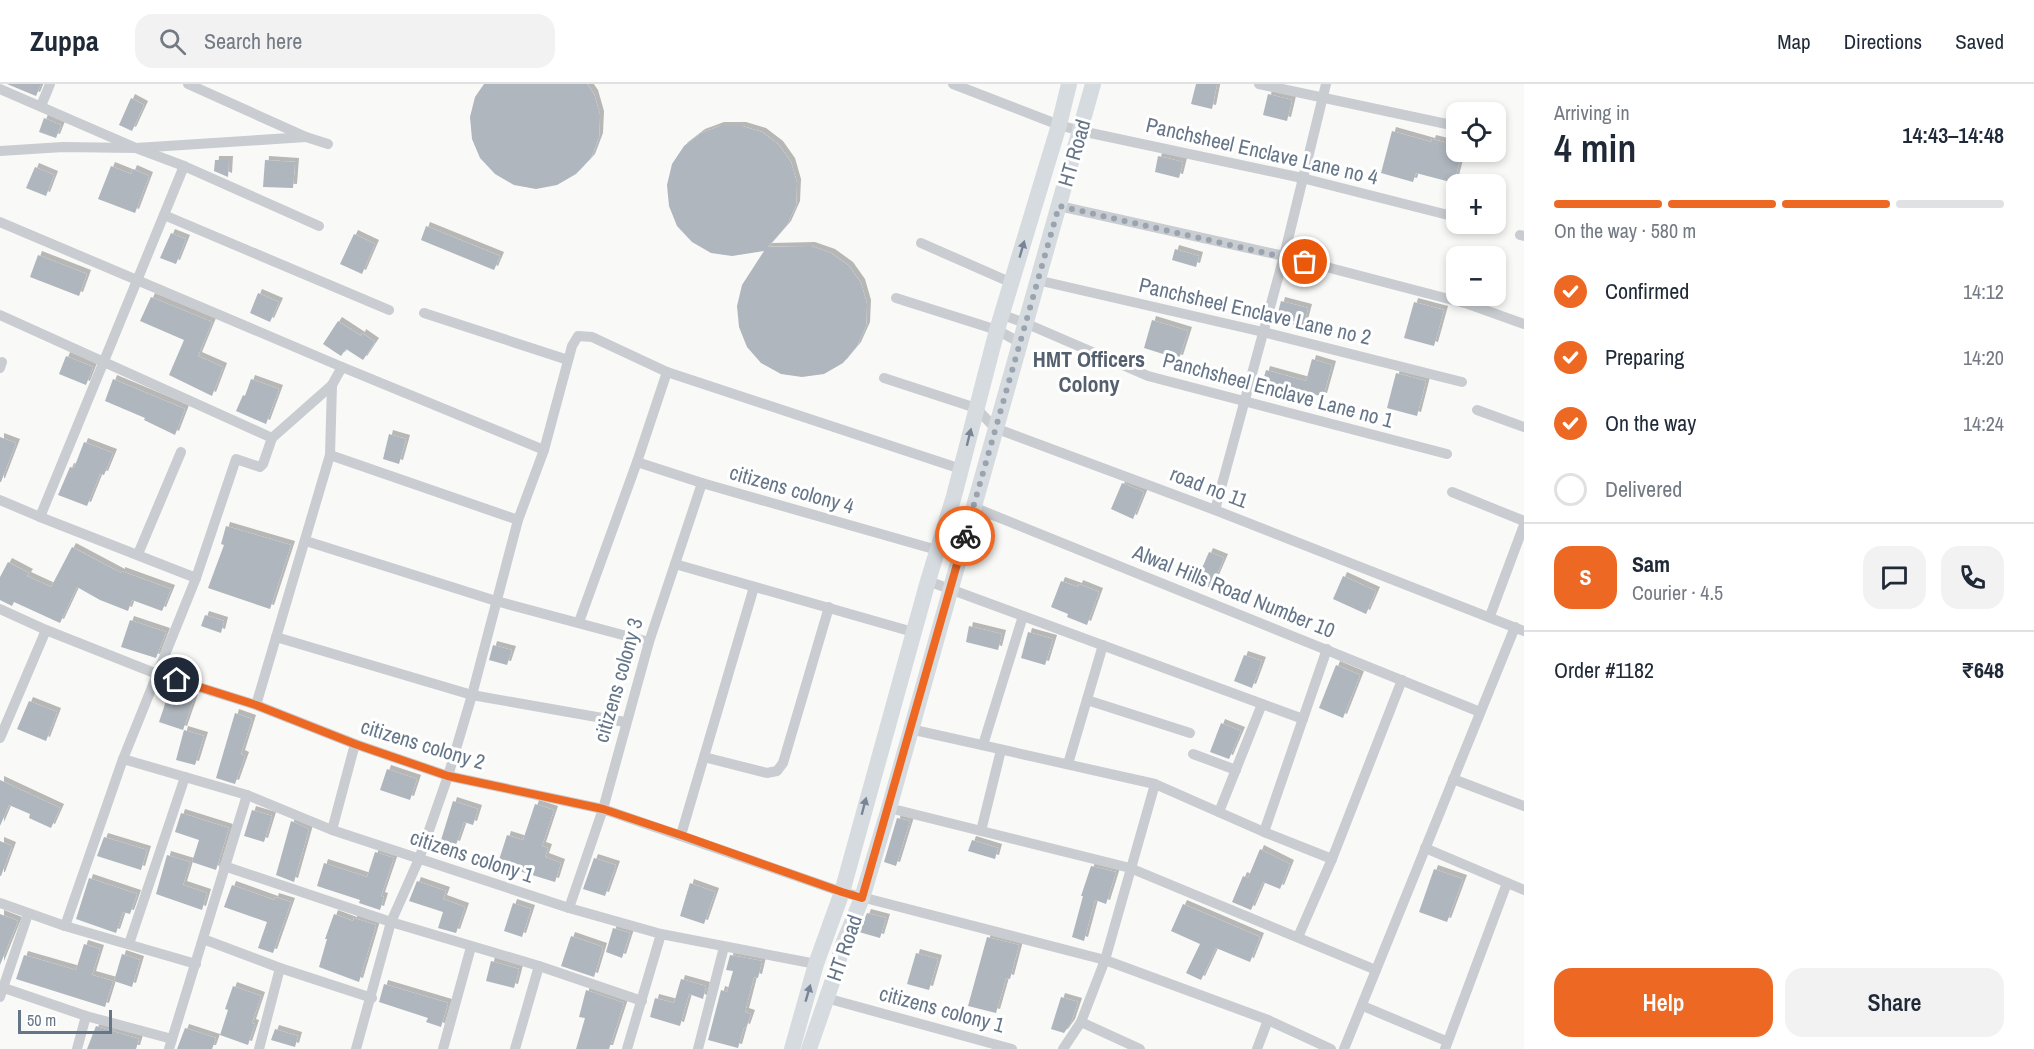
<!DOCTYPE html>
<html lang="en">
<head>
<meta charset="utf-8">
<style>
	body { margin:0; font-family:"Archivo Narrow",sans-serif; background:#f2f2f3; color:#1f2937; height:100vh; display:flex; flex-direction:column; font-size:22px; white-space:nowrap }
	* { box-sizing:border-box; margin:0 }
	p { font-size:20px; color:#747a83 }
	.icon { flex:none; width:33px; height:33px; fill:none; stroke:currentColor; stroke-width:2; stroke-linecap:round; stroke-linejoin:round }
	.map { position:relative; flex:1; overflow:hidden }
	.sheet { display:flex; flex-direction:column; background:#fff; width:510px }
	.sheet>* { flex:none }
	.buttons { position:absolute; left:1446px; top:18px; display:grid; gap:12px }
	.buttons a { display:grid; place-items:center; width:60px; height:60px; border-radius:12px; background:#fff; box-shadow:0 3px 9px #0003; font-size:30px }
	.scale { position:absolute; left:18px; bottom:15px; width:94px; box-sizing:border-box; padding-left:6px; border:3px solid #667689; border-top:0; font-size:16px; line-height:21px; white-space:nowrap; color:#667689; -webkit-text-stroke:4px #fff; paint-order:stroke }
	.pin { position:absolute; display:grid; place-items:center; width:51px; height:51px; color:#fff; margin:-26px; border:3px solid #fff; border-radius:50%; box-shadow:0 2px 6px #0007 }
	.courier { position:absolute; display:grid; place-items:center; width:60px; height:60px; margin:-30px; border:4px solid #ed6823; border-radius:50%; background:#fff; color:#222; box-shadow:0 2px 8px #0007 }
	.overview em { font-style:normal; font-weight:600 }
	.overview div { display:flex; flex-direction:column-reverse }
	.overview { display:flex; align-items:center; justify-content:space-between; height:102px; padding:0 30px }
	h1 { font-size:39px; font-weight:600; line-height:45px }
	.bar { display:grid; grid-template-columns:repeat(4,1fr); gap:9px 6px; align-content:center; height:72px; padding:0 30px }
	.bar i { height:8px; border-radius:4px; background:#e0e1e3 }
	.bar .on { background:#ed6823 }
	.bar p { grid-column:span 4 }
	.line { display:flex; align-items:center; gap:15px; padding:0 30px; border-top:2px solid #e0e1e3 }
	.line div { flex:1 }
	.round { display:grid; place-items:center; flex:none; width:63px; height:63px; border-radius:18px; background:#f2f2f3 }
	ol { padding:0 30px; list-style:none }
	li { display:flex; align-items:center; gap:18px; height:66px }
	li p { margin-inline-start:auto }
	li .icon { padding:6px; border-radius:50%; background:#ed6823; color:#fff; stroke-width:4 }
	li:last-child { color:#747a83 }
	li i { width:33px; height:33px; border:3px solid #e0e1e3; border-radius:50% }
	.action { display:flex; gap:12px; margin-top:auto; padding:12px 30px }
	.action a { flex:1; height:69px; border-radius:18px; background:#ed6823; color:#fff; font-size:24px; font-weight:600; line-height:69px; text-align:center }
	.action a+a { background:#f2f2f3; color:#1f2937 }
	header { display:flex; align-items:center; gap:36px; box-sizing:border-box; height:84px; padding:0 30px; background:#fff; border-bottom:2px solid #e0e1e3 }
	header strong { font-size:28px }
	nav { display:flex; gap:33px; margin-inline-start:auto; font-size:21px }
	.search { width:420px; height:54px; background:#f2f2f3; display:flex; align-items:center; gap:15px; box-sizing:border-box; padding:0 21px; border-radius:18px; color:#747a83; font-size:22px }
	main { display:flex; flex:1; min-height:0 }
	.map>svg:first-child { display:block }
</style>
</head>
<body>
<header>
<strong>Zuppa</strong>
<div class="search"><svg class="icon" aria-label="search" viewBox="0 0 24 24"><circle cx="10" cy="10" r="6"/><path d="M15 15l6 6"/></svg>Search here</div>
<nav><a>Map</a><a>Directions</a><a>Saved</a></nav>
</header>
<main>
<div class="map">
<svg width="1524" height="965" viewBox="0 0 1524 965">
	<defs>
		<filter id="shadow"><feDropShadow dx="4" dy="-4" stdDeviation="0" flood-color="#0004"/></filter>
	</defs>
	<rect width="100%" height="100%" fill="#f9f9f7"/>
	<g fill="#afb6be" filter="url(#shadow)">
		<polygon points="7,0 41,0 36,12"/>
		<polygon points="484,0 587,0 594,10 600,31 599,53 591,74 576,90 557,101 536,105 514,101 495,90 480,74 472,55 470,33 475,13"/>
		<polygon points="1196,0 1217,0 1212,25 1191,20"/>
		<polygon points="1268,10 1292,16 1287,37 1263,31"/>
		<polygon points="131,14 144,21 132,47 119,41"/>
		<polygon points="44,34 61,41 56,54 39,48"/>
		<polygon points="720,42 742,42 762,48 779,61 791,78 797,99 796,121 787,141 768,163 811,162 831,169 849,182 861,199 867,220 866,242 857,262 843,279 824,290 802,293 781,290 761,279 747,263 739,243 737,222 742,201 764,167 732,172 711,169 692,158 677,142 669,122 667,101 672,80 684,62 701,49"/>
		<polygon points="1392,47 1431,58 1432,55 1456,61 1456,68 1462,68 1454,99 1416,89 1413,98 1381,89"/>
		<polygon points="1158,72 1183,78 1179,94 1155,88"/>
		<polygon points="215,76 229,76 228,93 214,87"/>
		<polygon points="265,76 295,78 293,104 263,103"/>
		<polygon points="111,82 131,90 133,85 149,92 135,129 98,115"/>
		<polygon points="35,83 54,91 46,112 26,104"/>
		<polygon points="426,142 500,172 494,186 421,156"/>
		<polygon points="171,149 186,155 176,180 160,174"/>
		<polygon points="354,150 375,160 362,190 340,180"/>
		<polygon points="1175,165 1199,172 1196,183 1172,176"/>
		<polygon points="38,171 87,190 79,212 30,193"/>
		<polygon points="258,209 279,218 270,238 250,229"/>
		<polygon points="151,213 212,238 198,272 223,283 212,312 169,291 184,256 140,237"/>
		<polygon points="1281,217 1308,224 1303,243 1293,241 1294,237 1277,232"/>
		<polygon points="1414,218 1444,226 1434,262 1404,254"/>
		<polygon points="1152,236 1188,247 1179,275 1144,264"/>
		<polygon points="338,237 361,252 362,249 375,258 363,276 346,265 341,272 323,260"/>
		<polygon points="66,272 93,283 86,301 59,290"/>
		<polygon points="1312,275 1332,281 1323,313 1291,303 1288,315 1260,307 1266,286 1306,297"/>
		<polygon points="1396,289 1426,297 1417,332 1387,324"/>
		<polygon points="113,295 185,325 175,351 144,336 145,334 105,317"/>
		<polygon points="251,295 279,305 266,340 236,327 243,311 245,312"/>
		<polygon points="389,350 406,355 399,380 383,375"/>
		<polygon points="0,353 16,359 1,398 0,398"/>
		<polygon points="84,358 113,369 104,391 100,390 87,422 58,411 70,383 74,384"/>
		<polygon points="1122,399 1144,408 1133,435 1111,425"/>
		<polygon points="226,442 291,461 270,525 208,504 224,461 221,460"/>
		<polygon points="72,463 121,489 121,487 171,505 162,527 132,516 128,527 100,516 77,503 60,539 14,518 12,522 0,516 0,493 8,478 29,489 27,492 51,503"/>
		<polygon points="1209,468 1224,474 1211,504 1196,498"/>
		<polygon points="1343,492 1376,507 1366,530 1333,515"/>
		<polygon points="1061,497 1078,503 1079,500 1099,508 1087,541 1067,533 1068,530 1051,523"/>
		<polygon points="205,531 224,537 221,549 201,542"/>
		<polygon points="130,536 166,548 156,574 121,563"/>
		<polygon points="969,542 1002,550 998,566 966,558"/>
		<polygon points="1028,548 1053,555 1045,581 1021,574"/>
		<polygon points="493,561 512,566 507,581 489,576"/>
		<polygon points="1244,571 1262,577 1252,604 1234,597"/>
		<polygon points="1336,581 1360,591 1343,634 1319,624"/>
		<polygon points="170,605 194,614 183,646 159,638"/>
		<polygon points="29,617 57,628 46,657 17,645"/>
		<polygon points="235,629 252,635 241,670 245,672 235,700 216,694"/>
		<polygon points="1221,639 1241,647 1229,675 1210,668"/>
		<polygon points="184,646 204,652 195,681 176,676"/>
		<polygon points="387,685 417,695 410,716 380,706"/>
		<polygon points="0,696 60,724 51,744 29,734 30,730 9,721 0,742"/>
		<polygon points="453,717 478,725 473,741 464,738 456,761 441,756"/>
		<polygon points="535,720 554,726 542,762 548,764 545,773 561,779 555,798 519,787 520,783 499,776 507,751 523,756"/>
		<polygon points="252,726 272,732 264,758 244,752"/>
		<polygon points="181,729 229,744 216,786 192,778 199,756 175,748"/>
		<polygon points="897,734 910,737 896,782 884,778"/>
		<polygon points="291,737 309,745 294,798 276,791"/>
		<polygon points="104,753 147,766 141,786 97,772"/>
		<polygon points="972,756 998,764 995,775 968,767"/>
		<polygon points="0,757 12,762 1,792 0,792"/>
		<polygon points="1260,765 1290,780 1280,805 1263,798 1251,826 1232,818 1243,792 1248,794"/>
		<polygon points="375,768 394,774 381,812 384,813 380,826 359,819 360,816 317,802 324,779 367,793"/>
		<polygon points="167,771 190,778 183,801 207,809 202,826 156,810"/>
		<polygon points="594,774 616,781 605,812 583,805"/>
		<polygon points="1091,782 1116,788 1106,820 1095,816 1084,857 1072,853 1083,812 1081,812"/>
		<polygon points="1434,785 1463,795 1447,838 1419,828"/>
		<polygon points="89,794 137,810 130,830 123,828 116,849 76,835"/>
		<polygon points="417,797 446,807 443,815 465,823 456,849 438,844 443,828 409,817"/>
		<polygon points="690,799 715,808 704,840 680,832"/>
		<polygon points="232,801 274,816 275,813 291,818 273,869 258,864 267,838 224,823"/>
		<polygon points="513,819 531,825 522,853 504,847"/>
		<polygon points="1183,820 1260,853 1250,878 1216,864 1201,896 1186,889 1200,860 1171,847"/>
		<polygon points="867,829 886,834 880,854 859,848"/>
		<polygon points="0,830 18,837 0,881"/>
		<polygon points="334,830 353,837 354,834 376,841 359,898 319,883 327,855 325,855"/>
		<polygon points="613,844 630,849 622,874 606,868"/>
		<polygon points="571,852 603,863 594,893 561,882"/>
		<polygon points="987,853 1019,861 1010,895 1006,894 996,929 968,922"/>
		<polygon points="84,860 100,865 92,891 113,897 105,923 16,895 24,871 76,886"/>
		<polygon points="916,869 938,875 929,906 907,900"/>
		<polygon points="122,870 140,876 132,903 114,897"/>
		<polygon points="730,871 762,877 758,894 754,893 745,928 751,930 746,944 744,943 738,964 708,956 721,906 727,908 733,887 726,886"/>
		<polygon points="491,877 519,885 514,904 486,897"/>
		<polygon points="681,895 706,902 703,915 689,910 680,942 650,933 655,914 674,919"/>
		<polygon points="384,900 448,919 441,943 426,938 428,934 379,918"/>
		<polygon points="233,902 261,912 252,939 255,940 248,961 220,951 228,926 225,925"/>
		<polygon points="586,906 624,919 609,965 576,965 585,934 579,933"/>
		<polygon points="1061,913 1078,918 1071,939 1064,949 1051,945"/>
		<polygon points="96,942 139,955 136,965 87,965"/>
		<polygon points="185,944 216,954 212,965 177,965"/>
		<polygon points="275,945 298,952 295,963 271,956"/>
	</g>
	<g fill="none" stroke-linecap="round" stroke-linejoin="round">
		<g stroke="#c9ccd0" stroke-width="10">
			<polyline points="188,0 306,53 328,60"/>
			<polyline points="953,0 1059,41 1081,47 1302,94 1456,133"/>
			<polyline points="1259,0 1456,42"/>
			<polyline points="0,5 136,64 184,82 319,142"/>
			<polyline points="41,22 50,0"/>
			<polyline points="0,67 63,63 136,64 306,53"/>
			<polyline points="1059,122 1284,172 1468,220 1524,240"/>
			<polyline points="164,131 389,226"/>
			<polyline points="0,138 342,283 544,366"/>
			<polyline points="1484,140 1489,141"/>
			<polyline points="1520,151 1524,152"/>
			<polyline points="921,159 1012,199"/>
			<polyline points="1037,196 1263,248 1462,298"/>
			<polyline points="896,214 997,246 1019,258"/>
			<polyline points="424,229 568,276"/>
			<polyline points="0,231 272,354"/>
			<polyline points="1003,231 1025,239 1148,292 1447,370"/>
			<polyline points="0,284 2,278"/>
			<polyline points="884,294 976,324 995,344 1215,426 1524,547"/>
			<polyline points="1477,326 1524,343"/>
			<polyline points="330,371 518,436"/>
			<polyline points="637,378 702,399 937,466"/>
			<polyline points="1452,408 1524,437"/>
			<polyline points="0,416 40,433 196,494"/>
			<polyline points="973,423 1480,628"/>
			<polyline points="1215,426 1284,172 1326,0"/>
			<polyline points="40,433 184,82"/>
			<polyline points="306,457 496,517 649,558"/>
			<polyline points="138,470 181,368"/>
			<polyline points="675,480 913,548"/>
			<polyline points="928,497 1303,635"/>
			<polyline points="0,525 46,546 157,590 256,621 355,660 448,692 603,725 842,808 1105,876 1268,936 1331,965"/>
			<polyline points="1490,532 1524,441"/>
			<polyline points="579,538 637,378 667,288"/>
			<polyline points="276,553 472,611 625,638"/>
			<polyline points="1327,565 1264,748 1332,775"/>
			<polyline points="1087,616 1190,649"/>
			<polyline points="256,621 330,371 332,301"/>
			<polyline points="910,645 1155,700 1264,748"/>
			<polyline points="0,654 46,546"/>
			<polyline points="983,661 1023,532"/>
			<polyline points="1193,670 1236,686"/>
			<polyline points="704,673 767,689 777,687 783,679 829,523"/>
			<polyline points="123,675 247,711 332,746 569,824 661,850 816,880"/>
			<polyline points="1068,680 1103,561"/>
			<polyline points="1453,695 1524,722"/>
			<polyline points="889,724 1130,784 1376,886"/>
			<polyline points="1219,728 1262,620"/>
			<polyline points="332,746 355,660"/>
			<polyline points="981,747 1001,666"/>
			<polyline points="681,751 754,503"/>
			<polyline points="1425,764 1524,806"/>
			<polyline points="224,782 391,838 539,882 642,917"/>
			<polyline points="0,819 65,842 196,880"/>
			<polyline points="569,824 603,725 649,558 702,399"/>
			<polyline points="65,842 123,675 196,494 236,375 260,383 263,380 272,354 332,301 342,283"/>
			<polyline points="1298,853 1332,775 1402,596"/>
			<polyline points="203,855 280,884 372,914"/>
			<polyline points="129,860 185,693"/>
			<polyline points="4,904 86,932 172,955"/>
			<polyline points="0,913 28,830"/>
			<polyline points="826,914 1012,965"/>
			<polyline points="1363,922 1446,957"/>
			<polyline points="77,965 86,932"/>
			<polyline points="169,965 247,711"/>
			<polyline points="259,965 280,884"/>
			<polyline points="356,965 391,838 419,775 448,692 472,611 518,436 544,366 572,262 578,252 592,253 667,288 961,385"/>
			<polyline points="443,965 471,863"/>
			<polyline points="515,965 539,882"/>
			<polyline points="627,965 661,850"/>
			<polyline points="698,965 724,863"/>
			<polyline points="1063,965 1081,938"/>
			<polyline points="1140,965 1081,938 1105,876 1155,700"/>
			<polyline points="1257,965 1268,936"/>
			<polyline points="1344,965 1515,543"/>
			<polyline points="1445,965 1507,799"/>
		</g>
		<g stroke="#d6dbe0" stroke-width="16">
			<polyline points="792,965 816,880 842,808 928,497 954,412 997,246 1059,41 1069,0"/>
			<polyline points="809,965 835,890 843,860 862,814 889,724 1093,0"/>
		</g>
	</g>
	<defs><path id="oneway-solid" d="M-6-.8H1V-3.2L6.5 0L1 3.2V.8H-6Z" transform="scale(1.5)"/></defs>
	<g fill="#778596">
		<use href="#oneway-solid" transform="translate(1022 165) rotate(-74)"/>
		<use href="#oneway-solid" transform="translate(969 353) rotate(-76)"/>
		<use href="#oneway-solid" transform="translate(864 722) rotate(-75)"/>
		<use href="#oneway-solid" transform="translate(808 909) rotate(-74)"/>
	</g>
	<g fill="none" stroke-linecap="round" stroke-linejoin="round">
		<polyline stroke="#99a4b0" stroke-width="6" stroke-dasharray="0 10.8" points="965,452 1059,122 1305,178"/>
		<polyline stroke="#ed6823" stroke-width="8" points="177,596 256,621 355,660 448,692 603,725 681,751 842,808 862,814 965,452"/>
	</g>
	<g text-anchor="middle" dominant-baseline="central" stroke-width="6" stroke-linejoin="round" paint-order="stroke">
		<g font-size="21" fill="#667689" stroke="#fff">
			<text transform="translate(1262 67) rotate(13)">Panchsheel Enclave Lane no 4</text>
			<text transform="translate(1074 69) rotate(-74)">HT Road</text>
			<text transform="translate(1255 227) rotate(13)">Panchsheel Enclave Lane no 2</text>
			<text transform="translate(1278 306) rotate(15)">Panchsheel Enclave Lane no 1</text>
			<text transform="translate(1209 403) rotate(21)">road no 11</text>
			<text transform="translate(792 405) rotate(16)">citizens colony 4</text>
			<text transform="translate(1234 507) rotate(22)">Alwal Hills Road Number 10</text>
			<text transform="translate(618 596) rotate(-74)">citizens colony 3</text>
			<text transform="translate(423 660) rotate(17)">citizens colony 2</text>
			<text transform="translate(472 772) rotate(18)">citizens colony 1</text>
			<text transform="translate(844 864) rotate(-71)">HT Road</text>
			<text transform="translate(942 925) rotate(15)">citizens colony 1</text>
		</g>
		<g font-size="22" font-weight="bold" fill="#55606e" stroke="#fff">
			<text x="1089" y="275">HMT Officers<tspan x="1089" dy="25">Colony</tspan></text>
		</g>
	</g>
</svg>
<div class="buttons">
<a><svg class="icon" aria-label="locate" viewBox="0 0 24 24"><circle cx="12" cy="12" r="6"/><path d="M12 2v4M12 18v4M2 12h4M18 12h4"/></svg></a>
<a>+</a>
<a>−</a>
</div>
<div class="scale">50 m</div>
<div class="pin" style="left:1305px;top:178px;background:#ea580c"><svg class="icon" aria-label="bag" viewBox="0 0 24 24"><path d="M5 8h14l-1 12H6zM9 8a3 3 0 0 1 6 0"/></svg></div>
<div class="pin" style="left:177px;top:596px;background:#1f2937"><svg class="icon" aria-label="home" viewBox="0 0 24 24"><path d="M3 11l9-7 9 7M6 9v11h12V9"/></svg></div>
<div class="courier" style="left:965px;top:452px"><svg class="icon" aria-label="bike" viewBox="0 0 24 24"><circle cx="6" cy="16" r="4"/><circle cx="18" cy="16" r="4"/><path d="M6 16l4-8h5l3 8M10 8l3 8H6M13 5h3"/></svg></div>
</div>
<section class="sheet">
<div class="overview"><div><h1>4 min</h1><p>Arriving in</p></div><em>14:43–14:48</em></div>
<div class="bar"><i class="on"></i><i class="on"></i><i class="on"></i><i></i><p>On the way · 580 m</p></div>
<ol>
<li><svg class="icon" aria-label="check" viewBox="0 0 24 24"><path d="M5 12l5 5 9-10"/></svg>Confirmed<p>14:12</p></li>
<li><svg class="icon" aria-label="check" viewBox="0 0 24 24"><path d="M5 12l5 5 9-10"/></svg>Preparing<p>14:20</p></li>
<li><svg class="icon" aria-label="check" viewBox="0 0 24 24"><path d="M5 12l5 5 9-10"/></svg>On the way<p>14:24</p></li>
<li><i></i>Delivered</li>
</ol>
<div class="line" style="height:108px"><b class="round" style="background:#ed6823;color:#fff">S</b><div><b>Sam</b><p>Courier · 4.5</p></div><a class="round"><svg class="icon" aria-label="chat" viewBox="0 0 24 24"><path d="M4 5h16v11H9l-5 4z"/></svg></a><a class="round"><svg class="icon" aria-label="phone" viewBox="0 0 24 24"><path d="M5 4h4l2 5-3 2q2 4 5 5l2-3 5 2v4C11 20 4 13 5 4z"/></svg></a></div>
<div class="line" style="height:78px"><div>Order #1182</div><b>₹648</b></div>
<div class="action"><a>Help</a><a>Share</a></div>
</section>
</main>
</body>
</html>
